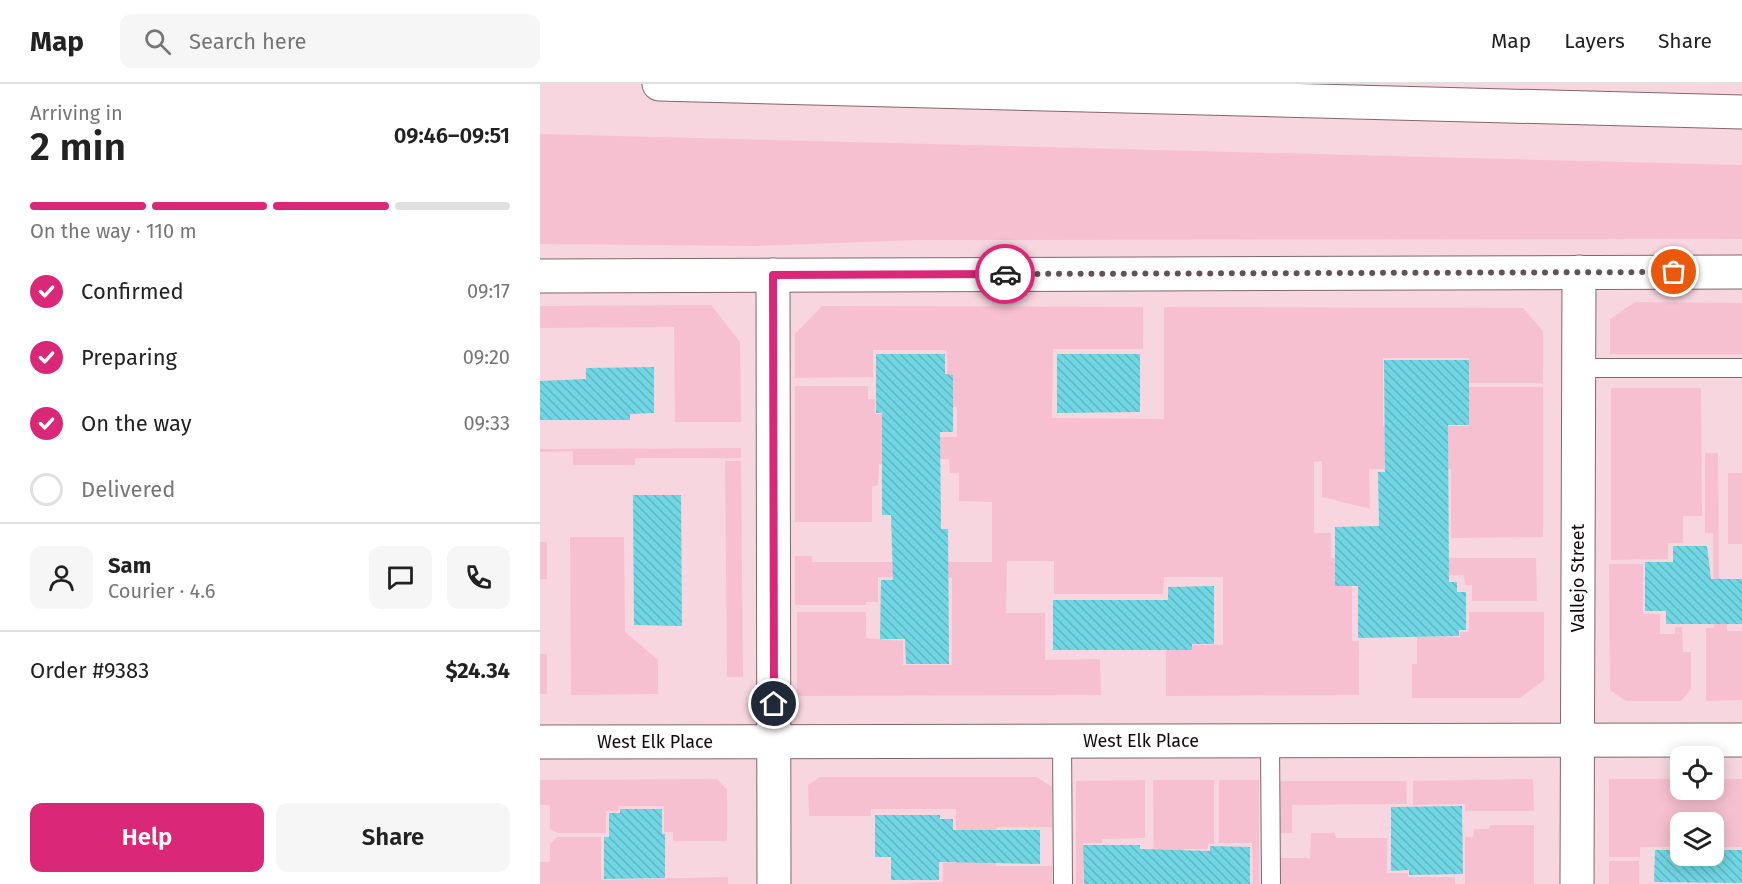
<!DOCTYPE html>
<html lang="en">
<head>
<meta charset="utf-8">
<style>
	body { margin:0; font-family:"Fira Sans",sans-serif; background:#f6f6f6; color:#222; height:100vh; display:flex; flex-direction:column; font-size:22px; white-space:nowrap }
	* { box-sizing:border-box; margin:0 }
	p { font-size:20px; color:#767676 }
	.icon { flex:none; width:33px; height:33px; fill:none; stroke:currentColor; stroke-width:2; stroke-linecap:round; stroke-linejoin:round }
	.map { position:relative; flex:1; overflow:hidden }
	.drawer { display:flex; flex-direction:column; background:#fff; width:540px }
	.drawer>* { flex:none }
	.buttons { position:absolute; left:1130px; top:662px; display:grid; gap:12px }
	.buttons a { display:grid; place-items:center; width:54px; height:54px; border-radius:12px; background:#fff; box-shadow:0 3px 15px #0003; font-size:30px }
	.pin { position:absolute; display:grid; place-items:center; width:51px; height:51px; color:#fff; margin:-26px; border:3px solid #fff; border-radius:50%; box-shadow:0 2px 6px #0007 }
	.courier { position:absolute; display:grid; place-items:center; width:60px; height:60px; margin:-30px; border:4px solid #db2777; border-radius:50%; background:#fff; color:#222; box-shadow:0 2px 8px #0007 }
	.summary em { font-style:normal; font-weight:600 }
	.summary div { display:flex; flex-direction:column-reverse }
	.summary { display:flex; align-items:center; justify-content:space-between; height:102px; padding:0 30px }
	h1 { font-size:39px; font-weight:600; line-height:45px }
	.bar { display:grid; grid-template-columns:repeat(4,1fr); gap:9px 6px; align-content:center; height:72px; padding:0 30px }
	.bar i { height:8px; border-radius:4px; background:#e0e0e0 }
	.bar .on { background:#db2777 }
	.bar p { grid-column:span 4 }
	.line { display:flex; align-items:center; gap:15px; padding:0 30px; border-top:2px solid #e0e0e0 }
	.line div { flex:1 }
	.round { display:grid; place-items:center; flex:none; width:63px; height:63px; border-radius:12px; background:#f6f6f6 }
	ol { padding:0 30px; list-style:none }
	li { display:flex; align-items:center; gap:18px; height:66px }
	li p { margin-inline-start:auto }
	li .icon { padding:6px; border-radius:50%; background:#db2777; color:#fff; stroke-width:4 }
	li:last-child { color:#767676 }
	li i { width:33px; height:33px; border:3px solid #e0e0e0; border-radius:50% }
	.action { display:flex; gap:12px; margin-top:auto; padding:12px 30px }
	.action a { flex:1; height:69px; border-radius:12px; background:#db2777; color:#fff; font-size:24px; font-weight:600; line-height:69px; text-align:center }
	.action a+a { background:#f6f6f6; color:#222 }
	header { display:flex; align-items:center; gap:36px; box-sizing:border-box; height:84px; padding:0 30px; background:#fff; border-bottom:2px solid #e0e0e0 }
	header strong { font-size:28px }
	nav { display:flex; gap:33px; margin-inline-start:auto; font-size:21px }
	.search { width:420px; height:54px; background:#f6f6f6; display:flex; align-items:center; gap:15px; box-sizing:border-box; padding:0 21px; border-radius:12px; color:#767676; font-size:22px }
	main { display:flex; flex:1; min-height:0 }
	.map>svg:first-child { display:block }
</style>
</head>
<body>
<header>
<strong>Map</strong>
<div class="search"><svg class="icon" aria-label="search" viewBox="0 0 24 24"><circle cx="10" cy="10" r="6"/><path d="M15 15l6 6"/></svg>Search here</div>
<nav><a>Map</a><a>Layers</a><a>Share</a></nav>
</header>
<main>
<section class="drawer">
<div class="summary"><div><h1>2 min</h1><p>Arriving in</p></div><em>09:46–09:51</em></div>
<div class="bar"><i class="on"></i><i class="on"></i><i class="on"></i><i></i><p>On the way · 110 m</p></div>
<ol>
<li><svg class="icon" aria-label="check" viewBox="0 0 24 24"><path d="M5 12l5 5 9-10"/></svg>Confirmed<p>09:17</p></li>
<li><svg class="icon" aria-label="check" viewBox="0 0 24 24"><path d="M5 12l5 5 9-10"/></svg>Preparing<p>09:20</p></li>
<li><svg class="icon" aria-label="check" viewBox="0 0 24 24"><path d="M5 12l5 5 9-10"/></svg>On the way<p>09:33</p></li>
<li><i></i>Delivered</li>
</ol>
<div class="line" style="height:108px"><a class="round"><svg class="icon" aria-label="person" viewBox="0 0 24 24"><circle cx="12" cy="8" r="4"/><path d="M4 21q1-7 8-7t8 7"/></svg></a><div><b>Sam</b><p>Courier · 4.6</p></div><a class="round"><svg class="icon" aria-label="chat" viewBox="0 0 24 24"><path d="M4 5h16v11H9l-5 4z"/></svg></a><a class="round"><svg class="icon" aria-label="phone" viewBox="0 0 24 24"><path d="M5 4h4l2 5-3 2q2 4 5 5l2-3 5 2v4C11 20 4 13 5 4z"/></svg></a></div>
<div class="line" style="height:78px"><div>Order #9383</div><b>$24.34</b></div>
<div class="action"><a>Help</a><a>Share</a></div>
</section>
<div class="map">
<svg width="1202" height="800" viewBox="0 0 1202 800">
	<defs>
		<pattern id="building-back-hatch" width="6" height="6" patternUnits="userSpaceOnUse" patternTransform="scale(1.5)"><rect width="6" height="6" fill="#71d6e3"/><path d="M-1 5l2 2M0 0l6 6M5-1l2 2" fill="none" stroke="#61b6c2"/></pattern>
	</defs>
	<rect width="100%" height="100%" fill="#f7d6df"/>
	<g fill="#f7c0d0">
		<polygon points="0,50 1202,81 1202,155 378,156 217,162 0,160"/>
		<polygon points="1095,218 1202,219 1202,270 1070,270 1070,235"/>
		<polygon points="171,221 200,258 201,338 135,338 134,243 0,244 0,222"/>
		<polygon points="282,222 603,223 603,265 513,265 512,334 624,335 624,223 983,224 1003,247 1003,299 929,299 929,274 843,274 843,342 929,342 929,303 1003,303 1003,453 911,454 911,385 829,385 830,425 782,413 782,377 774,378 774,449 791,449 791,474 996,474 997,517 932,517 932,501 925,501 924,491 844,492 812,501 812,557 819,557 819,611 626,612 626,561 683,561 683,493 624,493 623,510 514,510 514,477 467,477 466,529 505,529 505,576 560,575 561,611 257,612 257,528 326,528 326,554 363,557 363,581 412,581 412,494 338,493 338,518 326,518 326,521 255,521 255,472 272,472 272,478 452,478 452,418 419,417 419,389 410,389 409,375 383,375 383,380 339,380 338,402 332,402 332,438 255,438 255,302 328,302 328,315 335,315 335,330 346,330 377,353 417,353 417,323 408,323 407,266 333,266 333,293 255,294 255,250"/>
		<polygon points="1071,304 1161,304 1162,432 1143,432 1143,459 1128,459 1128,475 1071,476"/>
		<polygon points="201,364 201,374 95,374 95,381 33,381 33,367 0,368 0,365"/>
		<polygon points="1165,369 1178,369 1179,495 1186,496 1187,547 1202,547 1202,616 1166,617 1166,544 1174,544 1173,449 1165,449"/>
		<polygon points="185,377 201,377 203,593 187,593"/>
		<rect x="1188" y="389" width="14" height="71"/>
		<polygon points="30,453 84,453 85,548 118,576 118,610 31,611"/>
		<rect x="0" y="458" width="7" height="37"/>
		<polygon points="1069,480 1103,480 1103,530 1120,530 1120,550 1135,550 1135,543 1142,543 1143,568 1151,568 1151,605 1141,617 1086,617 1070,606"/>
		<polygon points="929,528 1004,528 1004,596 980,614 872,614 872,580 877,580 877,553 920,553 920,548 929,548"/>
		<rect x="0" y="570" width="7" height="40"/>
		<polygon points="280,693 497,693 512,703 512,743 457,743 456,782 512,782 512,800 352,800 403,798 403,779 416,779 416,725 331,725 331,732 269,732 268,701"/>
		<polygon points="177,695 187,706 187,757 133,757 133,748 124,748 124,722 79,722 78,727 66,727 66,749 18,749 10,745 10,721 0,721 0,696"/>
		<polygon points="993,695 994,727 925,727 925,720 873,721 873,697"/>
		<polygon points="1069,695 1140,695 1140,705 1173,705 1173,695 1202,695 1202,763 1173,763 1173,738 1140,738 1140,763 1100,763 1100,773 1069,773"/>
		<polygon points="605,696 605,754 562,755 562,759 543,759 543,800 536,800 536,697"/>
		<polygon points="613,696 674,696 674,760 668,760 668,765 644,765 644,800 614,788"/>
		<polygon points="679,696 719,696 719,800 713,800 712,759 679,759"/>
		<polygon points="740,697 866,697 867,720 752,721 752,749 740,749"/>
		<polygon points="950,741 994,741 994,800 925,800 925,753 933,753 934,745 949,745"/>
		<polygon points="771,749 795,749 796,754 847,754 847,789 868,789 868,793 915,793 915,800 740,800 740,774 770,774"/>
		<polygon points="17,753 61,753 61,796 188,793 188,800 0,800 0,778 10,778 10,760"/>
		<polygon points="1069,777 1099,777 1099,800 1202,800 1069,800"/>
	</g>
	<g fill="url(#building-back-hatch)">
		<polygon points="336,270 405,270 405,290 413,291 413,348 400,348 401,445 408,445 409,580 366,580 365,555 340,555 341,496 353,496 351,431 342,431 342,329 336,329"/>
		<polygon points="517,270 600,270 600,328 517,329"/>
		<polygon points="844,276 929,276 929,341 908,341 909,498 917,498 917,508 926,508 926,546 919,546 919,552 818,554 818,502 795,502 795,443 839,442 838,388 845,388"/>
		<polygon points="114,283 114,329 90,330 90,336 0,336 0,297 46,295 46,284"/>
		<polygon points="93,411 141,411 142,542 94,541"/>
		<polygon points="1133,462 1167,462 1171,495 1202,495 1202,540 1126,540 1126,527 1105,527 1105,478 1133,478"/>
		<polygon points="674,502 674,560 652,560 652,566 513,566 513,516 628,516 628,503"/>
		<polygon points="922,722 923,790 869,791 869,786 851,787 851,723"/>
		<polygon points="80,725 122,725 122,750 125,750 125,794 64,795 64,753 69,753 69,729 80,729"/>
		<polygon points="335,731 400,731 400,735 413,735 413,746 500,746 500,780 399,778 399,796 351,796 351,773 335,773"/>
		<polygon points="543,761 600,761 600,765 670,767 670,762 710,763 710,800 544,800"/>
		<polygon points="1115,766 1140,766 1140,771 1173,771 1173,766 1202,766 1202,799 1114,798"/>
	</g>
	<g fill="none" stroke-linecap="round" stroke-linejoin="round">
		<defs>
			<g id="lane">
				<polyline points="1038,284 1202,284"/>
				<polyline points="522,657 523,800"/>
				<polyline points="730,657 731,800"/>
			</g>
			<g id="street">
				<polyline points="233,191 234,800"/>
				<polyline points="0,192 1202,188"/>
				<polyline points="0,658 1202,656"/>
				<polyline points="1037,800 1039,188"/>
			</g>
			<polyline id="highway" points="119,0 1202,28"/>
		</defs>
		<use href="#lane" stroke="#82666e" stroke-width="20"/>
		<use href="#street" stroke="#82666e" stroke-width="35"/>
		<use href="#highway" stroke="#82666e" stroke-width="35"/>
		<use href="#lane" stroke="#fff" stroke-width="18"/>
		<use href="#street" stroke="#fff" stroke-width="33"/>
		<use href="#highway" stroke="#fff" stroke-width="33"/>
	</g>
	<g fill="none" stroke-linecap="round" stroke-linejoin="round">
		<polyline stroke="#635156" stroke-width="6" stroke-dasharray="0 10.8" points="465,190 1134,188"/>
		<polyline stroke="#db2777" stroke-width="8" points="234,620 233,191 465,190"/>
	</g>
	<g text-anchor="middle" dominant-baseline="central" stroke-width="4.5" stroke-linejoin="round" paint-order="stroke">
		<g font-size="18" fill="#13090c" stroke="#fff">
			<text transform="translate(1038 494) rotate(-90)">Vallejo Street</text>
			<text x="601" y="657">West Elk Place</text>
			<text x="115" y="658">West Elk Place</text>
		</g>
	</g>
</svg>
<div class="buttons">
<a><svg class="icon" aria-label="locate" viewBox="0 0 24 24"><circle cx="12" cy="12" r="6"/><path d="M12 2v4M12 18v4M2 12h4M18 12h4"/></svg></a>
<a><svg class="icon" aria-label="layers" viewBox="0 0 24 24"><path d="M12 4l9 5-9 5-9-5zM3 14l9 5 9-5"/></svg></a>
</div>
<div class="pin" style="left:1134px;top:188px;background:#ea580c"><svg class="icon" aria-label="bag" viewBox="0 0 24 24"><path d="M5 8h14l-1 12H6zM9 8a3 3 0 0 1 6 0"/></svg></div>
<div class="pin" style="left:234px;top:620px;background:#1f2937"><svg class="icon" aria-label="home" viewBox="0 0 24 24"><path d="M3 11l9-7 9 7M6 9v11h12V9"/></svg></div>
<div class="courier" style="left:465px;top:190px"><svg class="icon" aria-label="car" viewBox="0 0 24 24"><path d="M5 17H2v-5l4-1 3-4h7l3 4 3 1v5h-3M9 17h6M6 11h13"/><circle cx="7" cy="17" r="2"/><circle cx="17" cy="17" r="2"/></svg></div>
</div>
</main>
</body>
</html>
